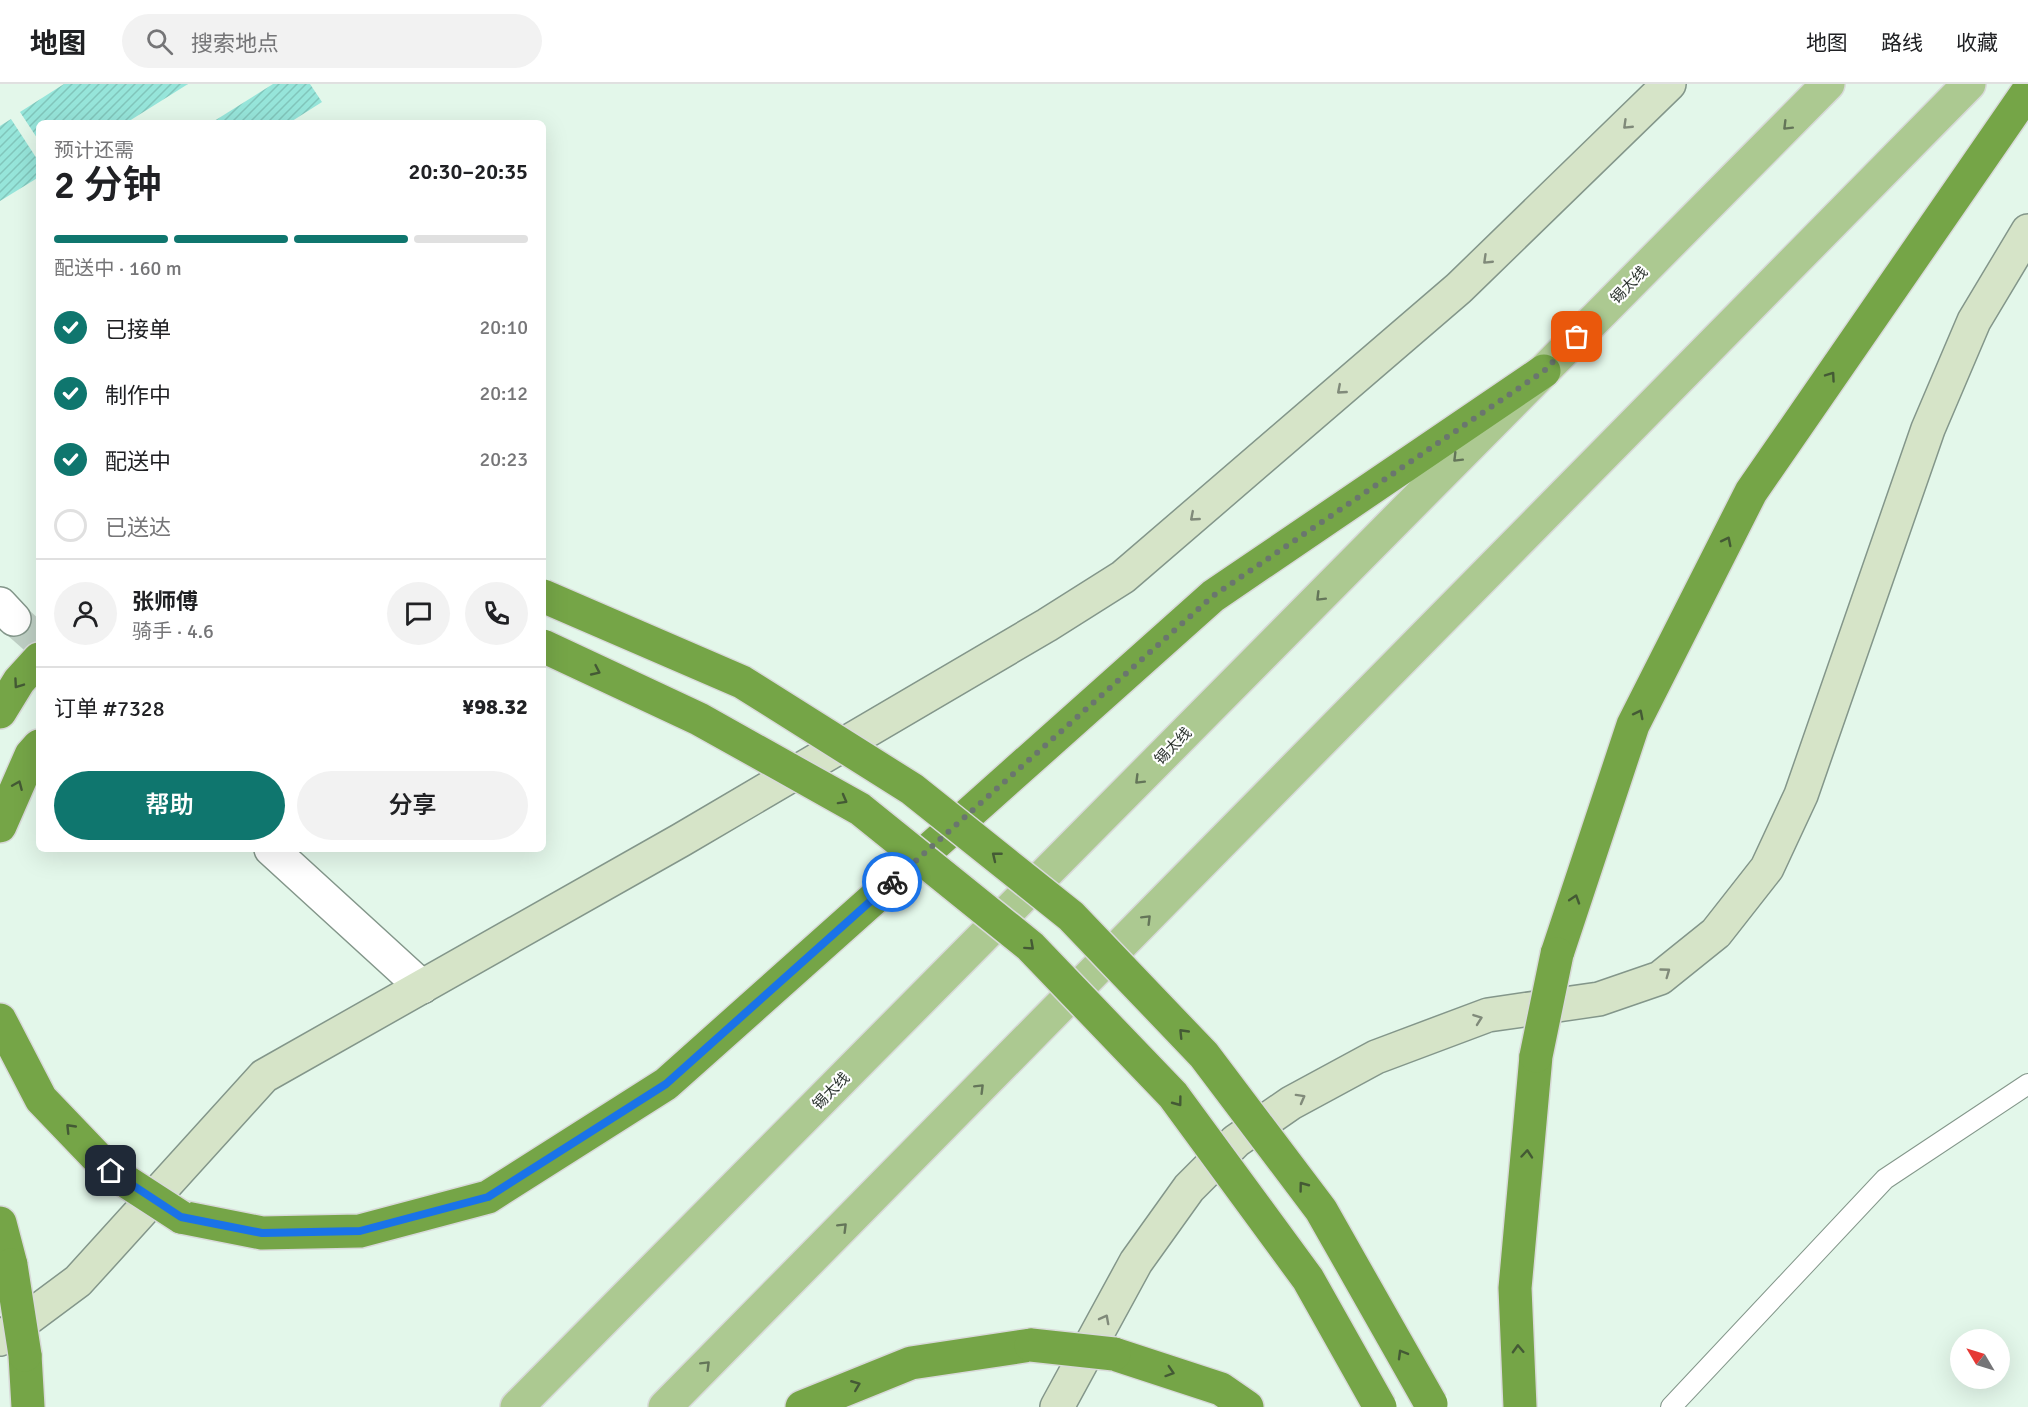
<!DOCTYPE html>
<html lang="zh">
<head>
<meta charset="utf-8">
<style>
	body { margin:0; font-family:Signika,"Noto Sans SC",sans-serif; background:#f2f2f2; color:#202124; height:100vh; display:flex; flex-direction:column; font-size:22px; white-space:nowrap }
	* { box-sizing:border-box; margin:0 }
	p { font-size:20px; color:#757577 }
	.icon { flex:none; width:33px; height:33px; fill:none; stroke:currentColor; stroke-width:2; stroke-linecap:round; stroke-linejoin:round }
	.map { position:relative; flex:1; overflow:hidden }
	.panel { position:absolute; left:36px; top:36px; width:510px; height:732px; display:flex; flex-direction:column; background:#fff; border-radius:9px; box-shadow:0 6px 24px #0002 }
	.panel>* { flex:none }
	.needle { width:39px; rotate:308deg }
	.tools { position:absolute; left:1950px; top:1245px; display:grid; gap:12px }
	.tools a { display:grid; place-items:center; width:60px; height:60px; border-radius:50%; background:#fff; box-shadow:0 6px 24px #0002; font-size:30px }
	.pin { position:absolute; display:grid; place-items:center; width:51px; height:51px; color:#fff; margin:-26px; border-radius:12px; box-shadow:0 3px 9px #0006 }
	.courier { position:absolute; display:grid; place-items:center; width:60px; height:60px; margin:-30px; border:4px solid #1a73e8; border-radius:50%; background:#fff; color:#222; box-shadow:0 2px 8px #0007 }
	.summary em { font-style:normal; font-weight:600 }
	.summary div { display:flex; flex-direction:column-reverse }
	.summary { display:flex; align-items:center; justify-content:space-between; height:102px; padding:0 18px }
	h1 { font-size:39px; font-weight:600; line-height:45px }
	.bar { display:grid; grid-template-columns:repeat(4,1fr); gap:9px 6px; align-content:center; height:72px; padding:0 18px }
	.bar i { height:8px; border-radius:4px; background:#e0e0e0 }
	.bar .selected { background:#0f766e }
	.bar p { grid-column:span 4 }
	.line { display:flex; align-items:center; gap:15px; padding:0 18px; border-top:2px solid #e0e0e0 }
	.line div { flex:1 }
	.round { display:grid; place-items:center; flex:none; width:63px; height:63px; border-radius:32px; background:#f2f2f2 }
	ol { padding:0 18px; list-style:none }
	li { display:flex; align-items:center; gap:18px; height:66px }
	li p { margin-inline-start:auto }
	li .icon { padding:6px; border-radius:50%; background:#0f766e; color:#fff; stroke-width:4 }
	li:last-child { color:#757577 }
	li i { width:33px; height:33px; border:3px solid #e0e0e0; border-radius:50% }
	.action { display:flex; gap:12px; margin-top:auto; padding:12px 18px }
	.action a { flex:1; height:69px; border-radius:36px; background:#0f766e; color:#fff; font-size:24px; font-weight:600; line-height:69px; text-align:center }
	.action a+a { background:#f2f2f2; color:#202124 }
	header { display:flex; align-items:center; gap:36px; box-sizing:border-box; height:84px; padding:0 30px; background:#fff; border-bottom:2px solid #e0e0e0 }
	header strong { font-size:28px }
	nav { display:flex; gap:33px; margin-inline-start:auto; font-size:21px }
	.search { width:420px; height:54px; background:#f2f2f2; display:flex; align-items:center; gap:15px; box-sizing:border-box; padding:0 21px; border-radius:33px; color:#757577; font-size:22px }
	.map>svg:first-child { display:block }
</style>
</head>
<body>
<header>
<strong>地图</strong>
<div class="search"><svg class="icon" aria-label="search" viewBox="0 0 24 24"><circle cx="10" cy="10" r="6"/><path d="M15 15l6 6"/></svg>搜索地点</div>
<nav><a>地图</a><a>路线</a><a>收藏</a></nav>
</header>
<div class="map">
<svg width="2028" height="1323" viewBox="0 0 2028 1323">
	<defs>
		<pattern id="building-hatch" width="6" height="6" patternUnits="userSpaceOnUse" patternTransform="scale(1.5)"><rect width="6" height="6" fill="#96e5da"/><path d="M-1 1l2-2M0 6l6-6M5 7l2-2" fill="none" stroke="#81c5bb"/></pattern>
	</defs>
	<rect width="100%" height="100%" fill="#e3f7ea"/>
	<g fill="url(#building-hatch)">
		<polygon points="64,0 188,0 126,39 39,39 39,57 20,28"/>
		<polygon points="273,0 310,0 322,18 289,39 211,39"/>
		<polygon points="11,35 39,78 39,93 0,117 0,42"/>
	</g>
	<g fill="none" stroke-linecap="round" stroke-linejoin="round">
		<polyline stroke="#becfc4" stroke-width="33" stroke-dasharray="33 16" stroke-linecap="butt" points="14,535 39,557"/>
		<defs>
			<polyline id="lane" points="1671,1323 1885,1095 2028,1000"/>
			<g id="street">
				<polyline points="0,520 14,535"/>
				<polyline points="271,765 422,903"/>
			</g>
			<g id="secondary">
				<polyline points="0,1255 78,1197 264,992 681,756 1047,541 1123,493 1459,204 1669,0"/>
				<polyline points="1057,1323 1136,1178 1189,1104 1236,1057 1291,1019 1376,973 1488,931 1599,915 1660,894 1716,849 1767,784 1801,711 1928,345 1974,237 2028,147"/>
			</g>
			<g id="primary">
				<polyline points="517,1323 1828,0"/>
				<polyline points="665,1323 1969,0"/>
			</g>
			<g id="highway">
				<polyline points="0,628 19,597 39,575"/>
				<polyline points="0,742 31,671 39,662"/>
				<polyline points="1557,870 1633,641 1751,408 2028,7"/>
				<polyline points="0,936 41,1015 110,1087"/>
				<polyline points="181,1133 262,1149 360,1147 488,1113 666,1000 1213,512 1544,287"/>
				<polyline points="0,1139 11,1181"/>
				<polyline points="1114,1270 1221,1305 1247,1323"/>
				<polyline points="25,1271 28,1323"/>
				<polyline points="802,1323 911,1279 1031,1261"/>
				<polyline points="1520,1323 1515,1204 1536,972"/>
			</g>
		</defs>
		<use href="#lane" stroke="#83968a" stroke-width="22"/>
		<use href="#street" stroke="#83968a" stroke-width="36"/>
		<use href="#secondary" stroke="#83968a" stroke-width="36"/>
		<use href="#primary" stroke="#d8dad9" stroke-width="36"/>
		<use href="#highway" stroke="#d8dad9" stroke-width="36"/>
		<use href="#lane" stroke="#fff" stroke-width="20"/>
		<use href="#street" stroke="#fff" stroke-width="33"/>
		<use href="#secondary" stroke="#d6e4c8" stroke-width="33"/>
		<use href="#primary" stroke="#acc991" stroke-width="33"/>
		<use href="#highway" stroke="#75a547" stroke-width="33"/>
		<defs>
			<g id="highway-bridge">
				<polyline points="543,512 742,598 912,705 1071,832 1204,971 1321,1126 1431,1320"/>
				<polyline points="543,562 699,635 860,725 1030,862 1173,1011 1308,1195 1380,1323"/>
				<polyline points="1536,972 1557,870"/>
				<polyline points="110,1087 181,1133"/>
				<polyline points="11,1181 25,1271"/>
				<polyline points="1031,1261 1114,1270"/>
			</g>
		</defs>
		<use href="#highway-bridge" stroke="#d8dad9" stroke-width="36" stroke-linecap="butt"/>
		<use href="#highway-bridge" stroke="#75a547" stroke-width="33"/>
	</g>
	<defs><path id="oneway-chevron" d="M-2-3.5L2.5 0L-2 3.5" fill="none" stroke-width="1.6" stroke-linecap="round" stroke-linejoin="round" transform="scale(1.5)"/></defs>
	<g stroke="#808a7a">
		<use href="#oneway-chevron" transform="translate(1627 41) rotate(136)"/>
		<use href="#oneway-chevron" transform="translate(1487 176) rotate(136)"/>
		<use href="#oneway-chevron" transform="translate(1341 306) rotate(139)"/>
		<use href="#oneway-chevron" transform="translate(1194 433) rotate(139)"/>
		<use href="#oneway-chevron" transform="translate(1666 888) rotate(-36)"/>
		<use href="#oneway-chevron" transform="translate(1478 935) rotate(-20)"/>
		<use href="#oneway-chevron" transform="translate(1301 1014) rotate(-29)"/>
		<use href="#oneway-chevron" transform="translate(1105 1235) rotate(-62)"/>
	</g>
	<g stroke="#647559">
		<use href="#oneway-chevron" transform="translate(1787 42) rotate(135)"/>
		<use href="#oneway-chevron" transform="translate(1457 374) rotate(135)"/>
		<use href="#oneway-chevron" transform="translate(1320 513) rotate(135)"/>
		<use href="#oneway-chevron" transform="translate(1139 696) rotate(135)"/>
		<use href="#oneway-chevron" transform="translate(1147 835) rotate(-45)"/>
		<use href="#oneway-chevron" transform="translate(980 1004) rotate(-45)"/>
		<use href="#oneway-chevron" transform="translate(843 1143) rotate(-45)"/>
		<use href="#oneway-chevron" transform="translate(706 1281) rotate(-45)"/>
	</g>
	<g stroke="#445a35">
		<use href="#oneway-chevron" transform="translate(1831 292) rotate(-55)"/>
		<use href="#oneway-chevron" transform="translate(1727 457) rotate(-63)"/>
		<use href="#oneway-chevron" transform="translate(596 587) rotate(25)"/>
		<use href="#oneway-chevron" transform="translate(18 600) rotate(125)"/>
		<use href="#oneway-chevron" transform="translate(1639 630) rotate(-63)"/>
		<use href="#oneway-chevron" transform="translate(18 701) rotate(-67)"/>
		<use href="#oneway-chevron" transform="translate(843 716) rotate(29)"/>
		<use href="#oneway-chevron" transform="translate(996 772) rotate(-141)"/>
		<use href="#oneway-chevron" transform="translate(1575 815) rotate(-72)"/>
		<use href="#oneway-chevron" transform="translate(1030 862) rotate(42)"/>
		<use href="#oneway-chevron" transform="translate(1183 949) rotate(-134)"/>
		<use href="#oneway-chevron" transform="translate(1178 1018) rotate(53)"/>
		<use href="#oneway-chevron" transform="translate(70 1044) rotate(-134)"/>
		<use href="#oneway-chevron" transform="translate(1527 1070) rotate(-85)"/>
		<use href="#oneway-chevron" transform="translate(1303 1102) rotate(-127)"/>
		<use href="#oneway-chevron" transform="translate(1518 1265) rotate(-92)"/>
		<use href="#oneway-chevron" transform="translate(1402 1270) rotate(-120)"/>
		<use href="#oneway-chevron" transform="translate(1170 1288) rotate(18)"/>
		<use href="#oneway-chevron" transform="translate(856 1301) rotate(-22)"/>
	</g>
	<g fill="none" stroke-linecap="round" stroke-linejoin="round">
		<polyline stroke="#6a766e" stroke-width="6" stroke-dasharray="0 10.8" points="892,798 1213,512 1544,287 1577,253"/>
		<polyline stroke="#1a73e8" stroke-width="8" points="111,1087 181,1133 262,1149 360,1147 488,1113 666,1000 892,798"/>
	</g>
	<g text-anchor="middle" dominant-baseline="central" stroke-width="4.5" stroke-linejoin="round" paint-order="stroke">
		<g font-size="15" fill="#29312c" stroke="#fefffe">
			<text transform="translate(1629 201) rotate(-45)">锡太线</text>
			<text transform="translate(1173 662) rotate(-45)">锡太线</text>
			<text transform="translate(831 1007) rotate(-45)">锡太线</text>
		</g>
	</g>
</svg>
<div class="tools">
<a><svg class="needle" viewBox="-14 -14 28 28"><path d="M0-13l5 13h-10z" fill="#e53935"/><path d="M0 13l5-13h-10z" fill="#757577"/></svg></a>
</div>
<div class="pin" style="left:1577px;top:253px;background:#ea580c"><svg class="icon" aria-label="bag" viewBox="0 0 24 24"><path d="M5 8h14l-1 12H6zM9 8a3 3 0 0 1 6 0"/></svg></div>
<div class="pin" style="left:111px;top:1087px;background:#1f2937"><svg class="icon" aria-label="home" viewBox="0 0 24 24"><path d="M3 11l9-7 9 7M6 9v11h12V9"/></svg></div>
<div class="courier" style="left:892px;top:798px"><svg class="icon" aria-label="bike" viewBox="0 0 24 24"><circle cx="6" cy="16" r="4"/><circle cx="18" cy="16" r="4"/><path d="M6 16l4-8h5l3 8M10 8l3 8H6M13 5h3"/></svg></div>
<section class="panel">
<div class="summary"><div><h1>2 分钟</h1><p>预计还需</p></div><em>20:30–20:35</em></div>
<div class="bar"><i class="selected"></i><i class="selected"></i><i class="selected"></i><i></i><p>配送中 · 160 m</p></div>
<ol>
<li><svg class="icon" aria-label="check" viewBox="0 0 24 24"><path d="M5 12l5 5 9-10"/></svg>已接单<p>20:10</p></li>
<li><svg class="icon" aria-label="check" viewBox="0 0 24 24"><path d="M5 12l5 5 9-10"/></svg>制作中<p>20:12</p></li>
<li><svg class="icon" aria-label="check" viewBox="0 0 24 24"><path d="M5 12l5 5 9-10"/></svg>配送中<p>20:23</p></li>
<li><i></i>已送达</li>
</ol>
<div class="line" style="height:108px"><a class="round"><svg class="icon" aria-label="person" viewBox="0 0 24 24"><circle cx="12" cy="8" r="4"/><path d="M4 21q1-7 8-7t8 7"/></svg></a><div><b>张师傅</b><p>骑手 · 4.6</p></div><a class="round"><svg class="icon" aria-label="chat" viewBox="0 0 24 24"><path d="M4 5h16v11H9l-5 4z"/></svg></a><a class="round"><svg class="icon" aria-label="phone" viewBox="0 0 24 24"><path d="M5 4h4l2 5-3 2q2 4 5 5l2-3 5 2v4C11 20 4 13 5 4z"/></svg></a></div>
<div class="line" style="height:78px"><div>订单 #7328</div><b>¥98.32</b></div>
<div class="action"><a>帮助</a><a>分享</a></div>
</section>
</div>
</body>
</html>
